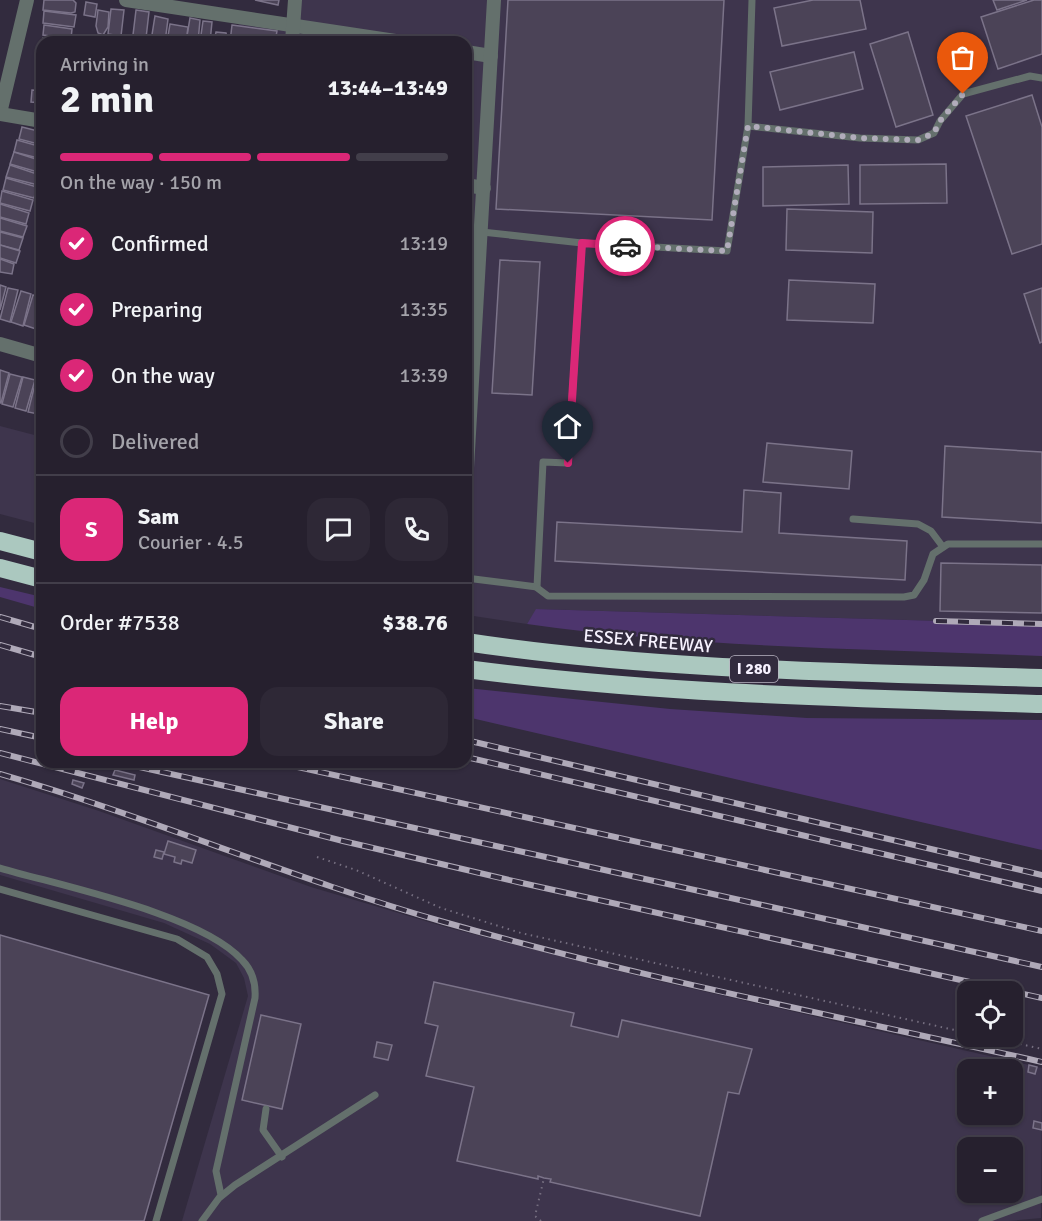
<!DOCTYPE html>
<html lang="en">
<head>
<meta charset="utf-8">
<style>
	body { margin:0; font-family:Signika,sans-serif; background:#2e2836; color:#f1f3f6; height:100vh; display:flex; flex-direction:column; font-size:22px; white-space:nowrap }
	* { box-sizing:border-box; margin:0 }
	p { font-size:20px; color:#a4a3aa }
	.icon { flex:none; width:33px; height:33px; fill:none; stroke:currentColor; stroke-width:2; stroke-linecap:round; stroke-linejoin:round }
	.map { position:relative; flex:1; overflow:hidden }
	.drawer { position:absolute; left:36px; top:36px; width:436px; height:732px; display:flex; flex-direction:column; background:#26202e; border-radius:18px; box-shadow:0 2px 4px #0004,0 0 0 2px #423e4a }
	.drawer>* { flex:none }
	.buttons { position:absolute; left:957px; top:981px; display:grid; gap:12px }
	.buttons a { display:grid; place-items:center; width:66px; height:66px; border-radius:12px; background:#26202e; box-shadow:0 2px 4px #0004,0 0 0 2px #423e4a; font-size:30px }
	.pin { position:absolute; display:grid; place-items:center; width:51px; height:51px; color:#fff; margin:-62px -26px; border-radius:50% 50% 50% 0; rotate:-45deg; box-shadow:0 0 6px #0007 }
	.pin .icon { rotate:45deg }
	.courier { position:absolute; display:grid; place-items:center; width:60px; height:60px; margin:-30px; border:4px solid #db2777; border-radius:50%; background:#fff; color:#222; box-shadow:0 2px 8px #0007 }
	.head em { font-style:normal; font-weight:700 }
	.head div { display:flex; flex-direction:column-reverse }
	.head { display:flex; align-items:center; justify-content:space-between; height:102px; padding:0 24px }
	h1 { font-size:39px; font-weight:700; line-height:45px }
	.bar { display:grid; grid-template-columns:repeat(4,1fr); gap:9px 6px; align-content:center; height:72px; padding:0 24px }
	.bar i { height:8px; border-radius:4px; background:#423e4a }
	.bar .active { background:#db2777 }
	.bar p { grid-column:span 4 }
	.line { display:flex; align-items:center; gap:15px; padding:0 24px; border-top:2px solid #423e4a }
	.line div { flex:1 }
	.round { display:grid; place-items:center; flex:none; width:63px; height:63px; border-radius:18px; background:#2e2836 }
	ol { padding:0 24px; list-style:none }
	li { display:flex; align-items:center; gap:18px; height:66px }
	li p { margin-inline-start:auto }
	li .icon { padding:6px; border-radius:50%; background:#db2777; color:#fff; stroke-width:4 }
	li:last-child { color:#a4a3aa }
	li i { width:33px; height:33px; border:3px solid #423e4a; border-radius:50% }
	.cta { display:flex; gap:12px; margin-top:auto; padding:12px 24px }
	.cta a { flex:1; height:69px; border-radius:18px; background:#db2777; color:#fff; font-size:24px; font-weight:700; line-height:69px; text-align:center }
	.cta a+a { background:#2e2836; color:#f1f3f6 }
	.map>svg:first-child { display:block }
</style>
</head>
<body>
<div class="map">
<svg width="1042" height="1221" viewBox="0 0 1042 1221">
	<rect width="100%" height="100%" fill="#322b3e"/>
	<g fill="#3e354d" fill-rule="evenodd">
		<polygon points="299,0 1042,0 1042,624 537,609 527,624 467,615 466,42 236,42 240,15 297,22"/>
		<polygon points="0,426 42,437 42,525 0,514"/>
		<path d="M0 779 99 811 311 887 449 928 654 980 1042 1068 1041 1218 1009 1221H182L248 996 244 978 236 963 210 944 164 923 0 875ZM968 1070H1012V1114H968ZM968 1148H1012V1192H968Z"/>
	</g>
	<g fill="#4d356d">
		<polygon points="0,587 42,597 42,609 0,597"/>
		<path d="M536 609 1042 624V656C871 649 697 648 527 624Z"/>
		<polygon points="467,688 670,709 807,718 1042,720 1042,850 467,717"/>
	</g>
	<g fill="#4b4357" stroke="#7b7389" stroke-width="1.5">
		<polygon points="44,0 73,0 76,3 75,12 71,13 43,10"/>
		<polygon points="255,0 279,0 278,5"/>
		<polygon points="508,0 724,0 712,220 496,209"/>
		<polygon points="813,0 860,0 866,29 782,46 774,8"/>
		<polygon points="993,0 1027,0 997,10"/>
		<polygon points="1034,0 1042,0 1042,54 998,69 981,17"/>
		<polygon points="86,2 97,4 95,17 84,15"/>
		<polygon points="111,9 124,10 121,36 108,34"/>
		<polygon points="98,10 109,12 108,27 103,35 98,33 96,26"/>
		<polygon points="136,10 149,12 146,38 133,35"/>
		<polygon points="44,11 76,15 74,27 43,23"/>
		<polygon points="155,16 168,19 165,42 151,41"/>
		<polygon points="190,18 200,20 198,42 186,42"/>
		<polygon points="203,21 212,22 210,42 200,42"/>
		<polygon points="170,24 188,27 186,42 167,42"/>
		<polygon points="44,25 72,29 71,39 43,35"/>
		<polygon points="232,25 277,31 275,42 230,42"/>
		<polygon points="216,32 226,33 228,42 214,42"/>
		<polygon points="908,32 933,115 896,127 870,44"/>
		<polygon points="43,38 71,42 42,42 41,48"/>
		<polygon points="310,38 324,38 324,42 309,42"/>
		<polygon points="854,52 863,89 780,110 770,72"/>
		<polygon points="38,63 42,63 42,72 37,72"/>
		<polygon points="37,72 42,72 42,91 35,90"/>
		<polygon points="32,90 42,91 42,103 31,102"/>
		<polygon points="1032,95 1042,127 1042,244 1012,254 966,116"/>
		<polygon points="22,127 42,132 42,145 19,139"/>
		<polygon points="17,140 42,147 42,159 14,152"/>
		<polygon points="14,152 42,161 41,173 10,164"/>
		<polygon points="946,164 947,203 860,204 860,165"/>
		<polygon points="10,165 40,175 38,185 6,177"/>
		<polygon points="848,165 849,204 763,206 763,167"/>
		<polygon points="6,178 37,187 34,198 3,190"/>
		<polygon points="2,191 33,200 30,211 0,203"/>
		<polygon points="0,204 29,213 26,224 0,217"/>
		<polygon points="787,209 873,212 872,253 786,250"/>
		<polygon points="0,218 27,226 23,237 0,231"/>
		<polygon points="0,232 23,238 19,250 0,245"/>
		<polygon points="0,245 20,251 16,263 0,258"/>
		<polygon points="0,259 14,264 12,274 0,272"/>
		<polygon points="500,260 540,262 532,395 492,393"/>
		<polygon points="38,269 42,271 42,284 35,281"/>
		<polygon points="789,280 875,284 873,323 787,320"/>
		<polygon points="0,285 6,287 0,310"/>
		<polygon points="8,288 18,290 10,322 0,319"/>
		<polygon points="1042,288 1042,342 1040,343 1024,294"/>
		<polygon points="21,291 31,294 23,326 11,322"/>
		<polygon points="33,295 42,297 42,309 36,329 24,325"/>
		<polygon points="42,312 42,331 37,329"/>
		<polygon points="0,370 9,373 1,403 0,403"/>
		<polygon points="10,374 22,377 13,407 2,404"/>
		<polygon points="23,377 35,380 26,411 15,408"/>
		<polygon points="36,380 42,382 42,404 38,414 28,412"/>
		<polygon points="767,443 852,451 849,489 763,482"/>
		<polygon points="945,446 1042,452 1042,523 942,517"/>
		<polygon points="744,490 781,493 779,533 907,541 905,580 555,561 557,522 742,532"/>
		<polygon points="941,563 1042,565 1042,613 940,611"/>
		<polygon points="115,770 135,775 134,780 113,775"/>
		<polygon points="73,780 84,783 82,788 72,784"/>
		<polygon points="168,841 196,850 192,863 182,860 181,864 174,862 175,857 164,854"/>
		<polygon points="156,850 164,852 162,859 154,857"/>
		<polygon points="0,935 209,995 144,1221 0,1221"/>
		<polygon points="434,982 574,1013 571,1026 618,1037 622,1020 752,1049 739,1094 728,1092 700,1216 550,1182 551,1179 544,1178 538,1176 538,1179 457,1161 474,1087 426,1076 438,1026 425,1023"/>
		<polygon points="261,1015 301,1024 282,1109 242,1100"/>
		<polygon points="377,1042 392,1045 388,1060 374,1057"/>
		<polygon points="1029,1065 1037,1067 1035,1074 1028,1072"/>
		<polygon points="1034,1121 1042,1123 1042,1130 1033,1128"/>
	</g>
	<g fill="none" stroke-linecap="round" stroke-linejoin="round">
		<g stroke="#766f80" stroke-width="2" stroke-dasharray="1.5 4.5" stroke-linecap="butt">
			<polyline points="317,857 356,870 441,908 521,933 968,1033"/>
			<polyline points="985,1036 1042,1049"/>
			<polyline points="541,1221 535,1216 544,1178"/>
		</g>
		<g stroke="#64706c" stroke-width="7">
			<polyline points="748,126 860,138 918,140 934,133 940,121 963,94 1030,76 1042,78"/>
			<polyline points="582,243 727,251 748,126 752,0"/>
			<polyline points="853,519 918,524 931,531 943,547"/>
			<polyline points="466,578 537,587 543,462 568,463 582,243 482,232"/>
			<polyline points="536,587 548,596 904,597 914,595 924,580 933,554 948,544 1042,544"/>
			<path d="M0 868C61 886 201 914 242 960 252 970 256 983 255 998L216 1171 221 1195"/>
			<polyline points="0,889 177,939 207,957 217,974 222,994 156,1221"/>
			<polyline points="266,1109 263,1130 282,1157"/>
			<polyline points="202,1221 219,1198 235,1185 375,1095"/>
			<polyline points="982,1221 1042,1199"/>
		</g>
		<g stroke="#64706c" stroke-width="14">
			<polyline points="126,0 402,42"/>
			<polyline points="292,42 295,0"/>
			<polyline points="466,52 491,56"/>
			<polyline points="0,113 27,0"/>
			<polyline points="0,114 42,121"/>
			<polyline points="466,185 484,188"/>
			<polyline points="0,344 42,356"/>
			<polyline points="466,485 494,0"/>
		</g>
		<g stroke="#abc8bf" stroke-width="18">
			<polyline points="0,541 42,552"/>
			<polyline points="0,568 42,579"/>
			<path d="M466 642C657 671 850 672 1042 678"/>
			<path d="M466 669C658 694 849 698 1042 704"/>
		</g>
		<defs>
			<g id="rail">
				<polyline points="0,617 42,629"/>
				<polyline points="936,621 1042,624"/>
				<polyline points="0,645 42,657"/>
				<polyline points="0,706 42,713"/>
				<polyline points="0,729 42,738"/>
				<polyline points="466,740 1042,875"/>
				<polyline points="0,753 343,841 522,883 1042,998"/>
				<polyline points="466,757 1042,891"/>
				<polyline points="117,762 1042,967"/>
				<polyline points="275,762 1042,931"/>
				<path d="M0 774C150 817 293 879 444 922 640 978 842 1017 1042 1062"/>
			</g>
		</defs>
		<use href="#rail" stroke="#afa9b8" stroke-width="6"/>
		<use href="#rail" stroke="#322b3e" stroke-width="4" stroke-dasharray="11" stroke-linecap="butt"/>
	</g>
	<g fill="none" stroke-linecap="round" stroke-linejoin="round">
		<polyline stroke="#b1acbb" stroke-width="6" stroke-dasharray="0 10.8" points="625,246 727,251 748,126 860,138 918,140 934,133 940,121 963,94"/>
		<polyline stroke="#db2777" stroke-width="8" points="568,463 582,243 625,246"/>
	</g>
	<g text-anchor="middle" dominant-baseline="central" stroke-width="5" stroke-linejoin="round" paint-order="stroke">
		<rect fill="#322b3e" stroke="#bbb6c4" stroke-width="1.5" x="730" y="656" width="48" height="26" rx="4.5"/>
		<g font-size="16" font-weight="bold" fill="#f6f1fe">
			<text x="754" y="669">I 280</text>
		</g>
		<g font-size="18" fill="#f6f1fe" stroke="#322b3e">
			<text transform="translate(648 641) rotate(5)">ESSEX FREEWAY</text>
		</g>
	</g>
</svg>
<div class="buttons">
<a><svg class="icon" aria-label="locate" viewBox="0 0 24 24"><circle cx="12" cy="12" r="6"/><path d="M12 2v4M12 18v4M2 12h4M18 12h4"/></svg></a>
<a>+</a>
<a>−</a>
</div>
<div class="pin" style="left:963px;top:94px;background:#ea580c"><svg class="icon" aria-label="bag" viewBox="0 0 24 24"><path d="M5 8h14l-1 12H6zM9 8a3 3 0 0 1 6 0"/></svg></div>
<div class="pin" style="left:568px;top:463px;background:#1f2937"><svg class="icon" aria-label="home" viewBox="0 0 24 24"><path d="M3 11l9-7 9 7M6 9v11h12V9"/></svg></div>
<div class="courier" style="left:625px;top:246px"><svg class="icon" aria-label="car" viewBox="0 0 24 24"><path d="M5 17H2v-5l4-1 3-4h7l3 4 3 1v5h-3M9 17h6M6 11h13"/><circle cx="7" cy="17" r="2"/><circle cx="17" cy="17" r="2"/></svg></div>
<section class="drawer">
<div class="head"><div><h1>2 min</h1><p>Arriving in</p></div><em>13:44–13:49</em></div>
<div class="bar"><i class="active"></i><i class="active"></i><i class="active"></i><i></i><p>On the way · 150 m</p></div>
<ol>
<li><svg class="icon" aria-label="check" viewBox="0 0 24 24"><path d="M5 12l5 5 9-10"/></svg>Confirmed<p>13:19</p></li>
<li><svg class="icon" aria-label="check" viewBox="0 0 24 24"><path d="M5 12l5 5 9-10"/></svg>Preparing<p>13:35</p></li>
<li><svg class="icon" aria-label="check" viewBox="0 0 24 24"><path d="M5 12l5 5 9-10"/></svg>On the way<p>13:39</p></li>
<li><i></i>Delivered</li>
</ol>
<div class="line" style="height:108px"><b class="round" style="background:#db2777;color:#fff">S</b><div><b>Sam</b><p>Courier · 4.5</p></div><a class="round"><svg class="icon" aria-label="chat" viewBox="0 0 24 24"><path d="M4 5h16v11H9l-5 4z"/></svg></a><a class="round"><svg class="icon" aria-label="phone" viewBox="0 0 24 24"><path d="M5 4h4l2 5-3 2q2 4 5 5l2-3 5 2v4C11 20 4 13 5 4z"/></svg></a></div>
<div class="line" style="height:78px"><div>Order #7538</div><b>$38.76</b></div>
<div class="cta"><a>Help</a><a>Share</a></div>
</section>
</div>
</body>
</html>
